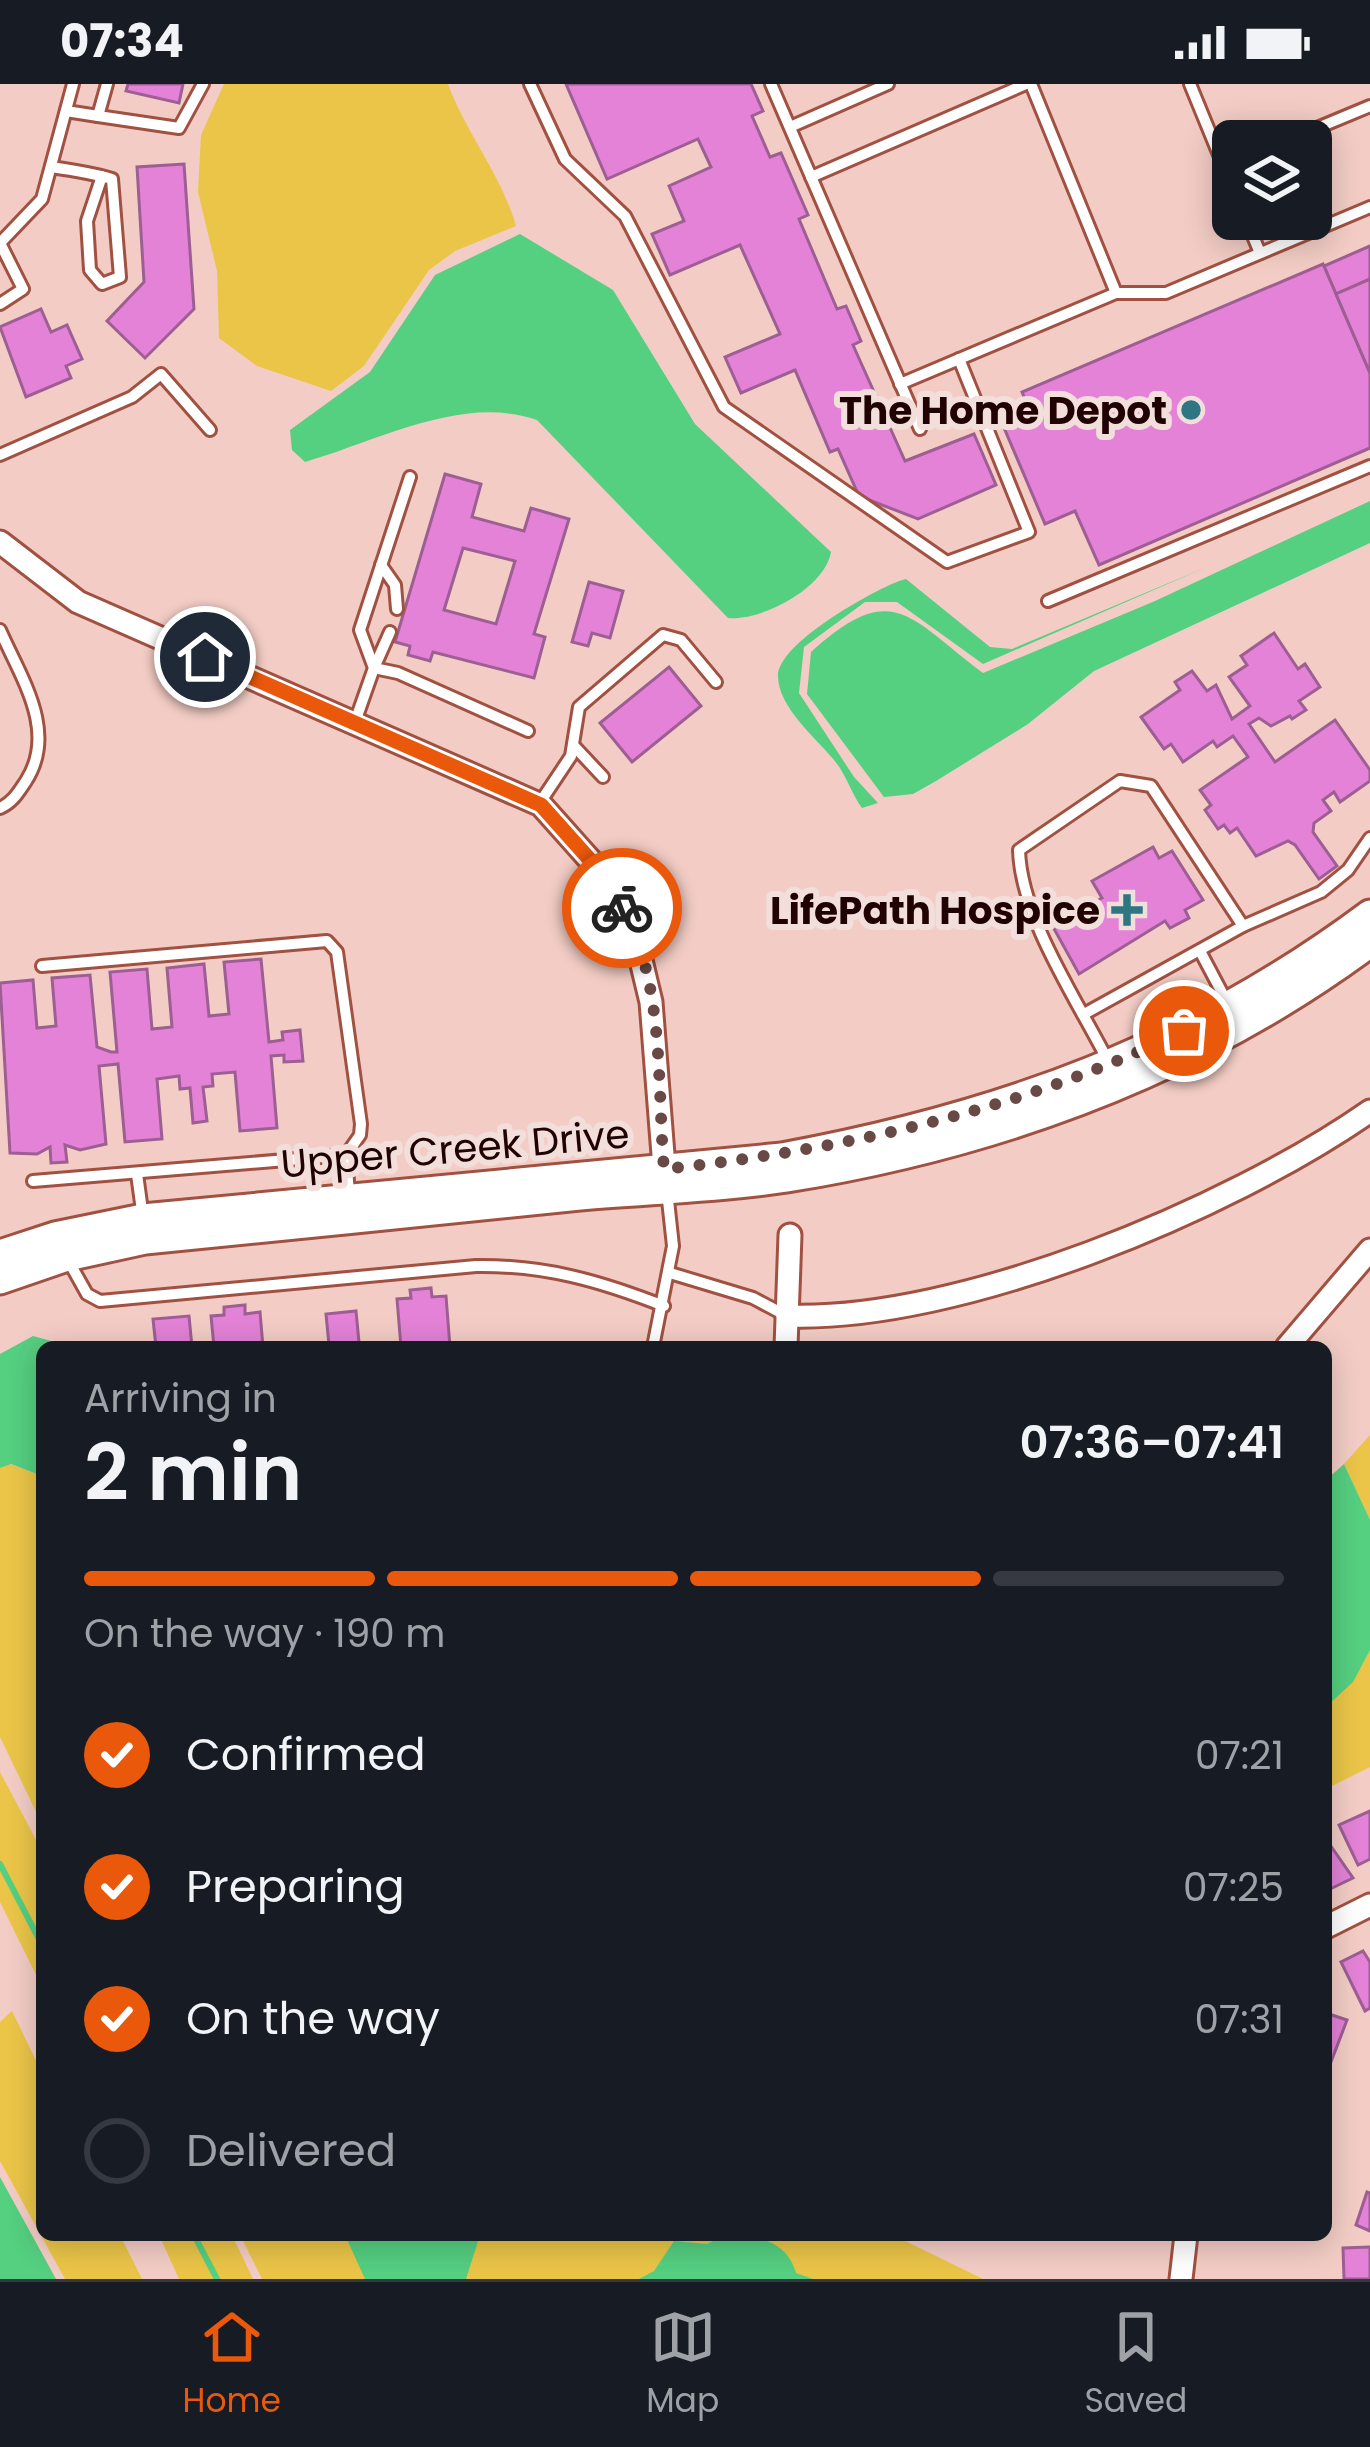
<!DOCTYPE html>
<html lang="en">
<head>
<meta charset="utf-8">
<style>
	body { margin:0; font-family:Poppins,sans-serif; background:#20242c; color:#f1f3f6; height:100vh; display:flex; flex-direction:column; font-size:45px; white-space:nowrap }
	* { box-sizing:border-box; margin:0 }
	p { font-size:39px; color:#9ea1a6 }
	.icon { flex:none; width:66px; height:66px; fill:none; stroke:currentColor; stroke-width:2; stroke-linecap:round; stroke-linejoin:round }
	.map { position:relative; flex:1; overflow:hidden }
	.panel { position:absolute; left:36px; top:1257px; width:1296px; height:900px; display:flex; flex-direction:column; background:#171b24; border-radius:18px; box-shadow:0 6px 30px #0003 }
	.panel>* { flex:none }
	.controls { position:absolute; left:1212px; top:36px; display:grid; gap:24px }
	.controls a { display:grid; place-items:center; width:120px; height:120px; border-radius:18px; background:#171b24; box-shadow:0 6px 30px #0003; font-size:60px }
	.pin { position:absolute; display:grid; place-items:center; width:102px; height:102px; color:#fff; margin:-51px; border:6px solid #fff; border-radius:50%; box-shadow:0 3px 12px #0007 }
	.courier { position:absolute; display:grid; place-items:center; width:120px; height:120px; margin:-60px; border:9px solid #ea580c; border-radius:50%; background:#fff; color:#222; box-shadow:0 3px 15px #0007 }
	.summary em { font-style:normal; font-weight:600 }
	.summary div { display:flex; flex-direction:column-reverse }
	.summary { display:flex; align-items:center; justify-content:space-between; height:204px; padding:0 48px }
	h1 { font-size:78px; font-weight:600; line-height:90px }
	.bar { display:grid; grid-template-columns:repeat(4,1fr); gap:18px 12px; align-content:center; height:144px; padding:0 48px }
	.bar i { height:15px; border-radius:9px; background:#363941 }
	.bar .current { background:#ea580c }
	.bar p { grid-column:span 4 }
	ol { padding:0 48px; list-style:none }
	li { display:flex; align-items:center; gap:36px; height:132px }
	li p { margin-inline-start:auto }
	li .icon { padding:12px; border-radius:50%; background:#ea580c; color:#fff; stroke-width:4 }
	li:last-child { color:#9ea1a6 }
	li i { width:66px; height:66px; border:6px solid #363941; border-radius:50% }
	.status { display:flex; justify-content:space-between; align-items:center; height:84px; padding:0 60px; background:#171b24; direction:ltr }
	.status svg { height:33px; fill:currentColor }
	.menu { display:flex; justify-content:space-around; align-items:center; height:168px; border-top:3px solid #363941; background:#171b24; font-size:33px; color:#9ea1a6 }
	.menu a { display:grid; justify-items:center; gap:6px }
	.menu .current { color:#ea580c }
	.map>svg:first-child { display:block }
</style>
</head>
<body>
<div class="status"><b>07:34</b><svg viewBox="0 0 49 12"><path d="M0 12V9h3v3zM5 12V6h3v6zM10 12V3h3v9zM15 12V0h3v12zM26 1h20v11H26zM47 4h2v5h-2z"/></svg></div>
<div class="map">
<svg width="1370" height="2195" viewBox="0 0 1370 2195">
	<rect width="100%" height="100%" fill="#f3cdc5"/>
	<g fill="#eac548">
		<path d="M224 0H448C466 49 502 92 516 142L455 167 429 186 364 282 331 307 257 282 219 254 217 187 198 108 201 51Z"/>
		<polygon points="1370,1351 1370,1436 1344,1380"/>
		<polygon points="10,1380 42,1392 42,1740 0,1653 0,1384"/>
		<polygon points="1370,1566 1370,1683 1326,1705 1326,1623 1352,1598"/>
		<polygon points="0,1688 42,1767 42,1903 0,1818"/>
		<polygon points="12,1927 42,1989 42,2151 120,2151 142,2195 65,2195 0,2077 0,1938"/>
		<polygon points="159,2151 232,2151 253,2195 179,2195"/>
		<polygon points="240,2151 893,2151 983,2195 262,2195"/>
	</g>
	<g fill="#55cf80">
		<path d="M520 150 613 206 695 340 831 468C825 504 762 537 728 534L537 336C463 310 378 357 305 378L292 366 290 346 370 288 435 191Z"/>
		<path d="M1370 417V459L1094 587 1028 640 936 697 913 710 884 713 807 610 811 568C893 494 908 533 983 589L1155 517Z"/>
		<path d="M1209 482 983 580 897 518H865L804 563 799 609 854 693 878 719 862 724C851 709 846 690 834 676 816 654 778 623 778 592 778 559 871 508 899 497L906 495 990 563 1012 565Z"/>
		<polygon points="33,1252 73,1263 42,1263 42,1392 11,1380 0,1384 0,1270"/>
		<polygon points="1344,1380 1370,1436 1370,1566 1353,1598 1326,1623 1326,1396"/>
		<polygon points="0,2093 56,2195 0,2195"/>
		<polygon points="345,2151 480,2151 466,2195 365,2195"/>
		<path d="M725 2151C756 2151 787 2156 796 2189L813 2195H639L654 2187 674 2157 707 2160Z"/>
	</g>
	<g fill="none" stroke-linecap="round" stroke-linejoin="round">
		<g stroke="#55cf80" stroke-width="6">
			<polyline points="0,1780 42,1861"/>
			<polyline points="194,2151 217,2195"/>
		</g>
	</g>
	<g fill="#e382d6" stroke="#9d5e94" stroke-width="3" fill-rule="evenodd">
		<polygon points="128,0 183,0 179,19 126,7"/>
		<polygon points="566,0 751,0 763,27 752,32 770,73 781,69 808,131 799,135 837,225 846,222 861,257 853,261 905,377 974,350 996,401 918,435 859,412 838,365 830,368 795,286 741,309 725,273 780,250 740,161 670,191 652,150 684,137 669,102 711,83 698,55 607,95"/>
		<polygon points="184,80 194,225 145,274 107,237 144,198 137,83"/>
		<polygon points="1370,162 1370,195 1336,210 1324,182"/>
		<polygon points="1323,180 1370,289 1370,364 1099,481 1075,427 1045,440 999,332 1027,320 1022,308"/>
		<polygon points="1370,195 1370,289 1336,210"/>
		<polygon points="41,225 51,248 67,241 82,275 66,282 71,294 26,313 0,243"/>
		<path d="M445 390 481 400 472 433 524 447 531 424 569 435 534 550 545 553 534 594 433 568 430 577 408 571 410 562 395 558ZM463 464 515 477 496 540 444 526Z"/>
		<polygon points="589,498 623,507 610,554 592,549 588,562 572,558"/>
		<polygon points="1274,549 1298,585 1305,580 1320,603 1299,617 1306,626 1292,635 1290,632 1271,642 1259,634 1249,640 1275,678 1335,636 1370,686 1370,697 1340,718 1334,708 1323,716 1331,727 1314,739 1313,748 1337,782 1319,795 1295,761 1288,757 1256,772 1237,744 1230,749 1224,741 1218,745 1205,726 1211,721 1200,706 1248,673 1233,652 1217,663 1213,657 1183,678 1171,660 1164,665 1141,633 1180,606 1175,598 1192,587 1207,607 1216,601 1232,635 1250,622 1229,593 1247,581 1241,572"/>
		<polygon points="669,583 701,622 632,678 600,639"/>
		<polygon points="1153,763 1159,774 1172,767 1203,816 1185,826 1189,834 1170,844 1165,837 1079,890 1052,841 1102,814 1092,797"/>
		<polygon points="261,875 269,958 283,956 282,948 300,946 303,977 284,978 284,971 271,972 277,1044 240,1047 235,988 212,990 213,1002 203,1003 207,1037 193,1039 190,1004 180,1005 179,992 157,995 162,1055 125,1058 118,980 99,982 106,1060 80,1066 65,1061 67,1078 51,1079 50,1063 37,1070 10,1069 0,899 33,896 37,944 56,942 52,894 90,891 97,963 111,968 117,968 110,888 147,885 152,945 172,943 167,884 204,880 209,932 229,930 224,878"/>
		<polygon points="431,1204 432,1213 446,1212 450,1263 401,1263 397,1215 411,1214 410,1206"/>
		<polygon points="245,1221 245,1230 260,1228 263,1263 214,1263 211,1232 224,1231 224,1223"/>
		<polygon points="356,1227 359,1258 352,1263 329,1261 326,1230"/>
		<polygon points="189,1232 192,1263 156,1263 153,1235"/>
		<polygon points="1370,1727 1370,1775 1358,1781 1339,1741"/>
		<polygon points="1326,1755 1353,1794 1328,1806 1326,1801"/>
		<polygon points="1363,1867 1370,1878 1370,1924 1365,1927 1341,1878"/>
		<polygon points="1326,1929 1347,1936 1326,1991"/>
		<polygon points="1367,2108 1370,2109 1370,2147 1356,2141"/>
		<polygon points="1370,2163 1370,2195 1344,2195 1343,2164"/>
	</g>
	<g fill="none" stroke-linecap="round" stroke-linejoin="round">
		<defs>
			<g id="lane">
				<polyline points="530,0 565,75 625,132 724,323 947,478 1029,448 959,275"/>
				<polyline points="771,0 920,345"/>
				<polyline points="1031,0 1116,209"/>
				<polyline points="1190,0 1233,105"/>
				<polyline points="66,27 98,32 107,0"/>
				<polyline points="98,32 179,44 203,0"/>
				<polyline points="790,43 888,0"/>
				<polyline points="1286,57 1370,22"/>
				<path d="M51 83C72 86 92 89 112 95L120 193 102 200 90 186 87 137 102 92"/>
				<polyline points="811,93 1026,0"/>
				<polyline points="1246,135 1260,169"/>
				<polyline points="0,220 23,205 0,159 42,115 73,0"/>
				<polyline points="900,300 1116,209 1166,209 1370,123"/>
				<polyline points="0,371 132,313 161,290 210,346"/>
				<polyline points="381,481 395,501 397,525"/>
				<polyline points="1048,517 1370,382"/>
				<path d="M0 546C21 594 58 647 26 697 18 709 13 718 0 724"/>
				<polyline points="390,548 374,584 398,589 528,647"/>
				<polyline points="356,635 374,584 360,546 410,393"/>
				<polyline points="573,661 603,693"/>
				<polyline points="539,720 571,672 579,623 663,551 681,556 716,598"/>
				<polyline points="1243,842 1321,808 1348,786 1370,754"/>
				<polyline points="1200,867 1228,920"/>
				<polyline points="42,882 327,857 337,868 361,1040 360,1051 346,1071"/>
				<path d="M1084 930 1243 842 1151 702 1120 697 1019 766C1021 835 1078 917 1109 979"/>
				<polyline points="137,1090 143,1134"/>
				<polyline points="33,1097 346,1071 349,1110"/>
				<path d="M68 1176 87 1210 100 1217 476 1182C545 1181 600 1197 664 1222"/>
				<polyline points="670,1189 753,1214 785,1231"/>
				<polyline points="653,1263 673,1162 667,1107"/>
			</g>
			<g id="street">
				<polyline points="0,458 78,518 541,721 599,786 633,843 651,918 665,1096"/>
				<path d="M787 1232C960 1238 1228 1126 1370 1027"/>
				<polyline points="786,1263 790,1151"/>
				<polyline points="1287,1263 1370,1166"/>
				<polyline points="1326,1843 1370,1821"/>
				<polyline points="1181,2195 1186,2151"/>
			</g>
			<g id="secondary">
				<path d="M0 1170 55 1152 143 1134 782 1073C1003 1032 1189 965 1370 830"/>
				<path d="M0 1196 67 1173 145 1156C287 1142 428 1128 570 1113 641 1106 716 1105 787 1094 997 1060 1198 987 1370 859"/>
			</g>
		</defs>
		<use href="#lane" stroke="#a15141" stroke-width="16"/>
		<use href="#street" stroke="#a15141" stroke-width="27"/>
		<use href="#secondary" stroke="#a15141" stroke-width="33"/>
		<use href="#lane" stroke="#fff" stroke-width="10"/>
		<use href="#street" stroke="#fff" stroke-width="21"/>
		<use href="#secondary" stroke="#fff" stroke-width="27"/>
	</g>
	<g fill="none" stroke-linecap="round" stroke-linejoin="round">
		<path stroke="#694946" stroke-width="12" stroke-dasharray="0 21.6" d="M622 824C665 897 657 1003 664 1085 848 1065 1017 1027 1184 947"/>
		<polyline stroke="#ea580c" stroke-width="15" points="205,573 541,721 599,786 622,824"/>
	</g>
	<g fill="#2f7582" stroke="#f2dfdb" stroke-width="4.5">
		<circle cx="1191" cy="326" r="12"/>
		<path d="M1121 808h12v12h12v12h-12v12h-12v-12h-12v-12h12z"/>
	</g>
	<g text-anchor="middle" dominant-baseline="central" stroke-width="12" stroke-linejoin="round" paint-order="stroke">
		<g font-size="39" font-weight="bold" fill="#1f0201" stroke="#f2dfdb" text-anchor="end">
			<text x="1167" y="326">The Home Depot</text>
			<text x="1100" y="826">LifePath Hospice</text>
		</g>
		<g font-size="39" fill="#1f0201" stroke="#f2dfdb">
			<text transform="translate(455 1065) rotate(-5)">Upper Creek Drive</text>
		</g>
	</g>
</svg>
<div class="controls">
<a><svg class="icon" aria-label="layers" viewBox="0 0 24 24"><path d="M12 4l9 5-9 5-9-5zM3 14l9 5 9-5"/></svg></a>
</div>
<div class="pin" style="left:1184px;top:947px;background:#ea580c"><svg class="icon" aria-label="bag" viewBox="0 0 24 24"><path d="M5 8h14l-1 12H6zM9 8a3 3 0 0 1 6 0"/></svg></div>
<div class="pin" style="left:205px;top:573px;background:#1f2937"><svg class="icon" aria-label="home" viewBox="0 0 24 24"><path d="M3 11l9-7 9 7M6 9v11h12V9"/></svg></div>
<div class="courier" style="left:622px;top:824px"><svg class="icon" aria-label="bike" viewBox="0 0 24 24"><circle cx="6" cy="16" r="4"/><circle cx="18" cy="16" r="4"/><path d="M6 16l4-8h5l3 8M10 8l3 8H6M13 5h3"/></svg></div>
<section class="panel">
<div class="summary"><div><h1>2 min</h1><p>Arriving in</p></div><em>07:36–07:41</em></div>
<div class="bar"><i class="current"></i><i class="current"></i><i class="current"></i><i></i><p>On the way · 190 m</p></div>
<ol>
<li><svg class="icon" aria-label="check" viewBox="0 0 24 24"><path d="M5 12l5 5 9-10"/></svg>Confirmed<p>07:21</p></li>
<li><svg class="icon" aria-label="check" viewBox="0 0 24 24"><path d="M5 12l5 5 9-10"/></svg>Preparing<p>07:25</p></li>
<li><svg class="icon" aria-label="check" viewBox="0 0 24 24"><path d="M5 12l5 5 9-10"/></svg>On the way<p>07:31</p></li>
<li><i></i>Delivered</li>
</ol>
</section>
</div>
<nav class="menu">
<a class="current"><svg class="icon" aria-label="home" viewBox="0 0 24 24"><path d="M3 11l9-7 9 7M6 9v11h12V9"/></svg>Home</a>
<a><svg class="icon" aria-label="map" viewBox="0 0 24 24"><path d="M3 6l6-2 6 2 6-2v14l-6 2-6-2-6 2zM9 4v14M15 6v14"/></svg>Map</a>
<a><svg class="icon" aria-label="saved" viewBox="0 0 24 24"><path d="M7 4h10v16l-5-4-5 4z"/></svg>Saved</a>
</nav>
</body>
</html>
